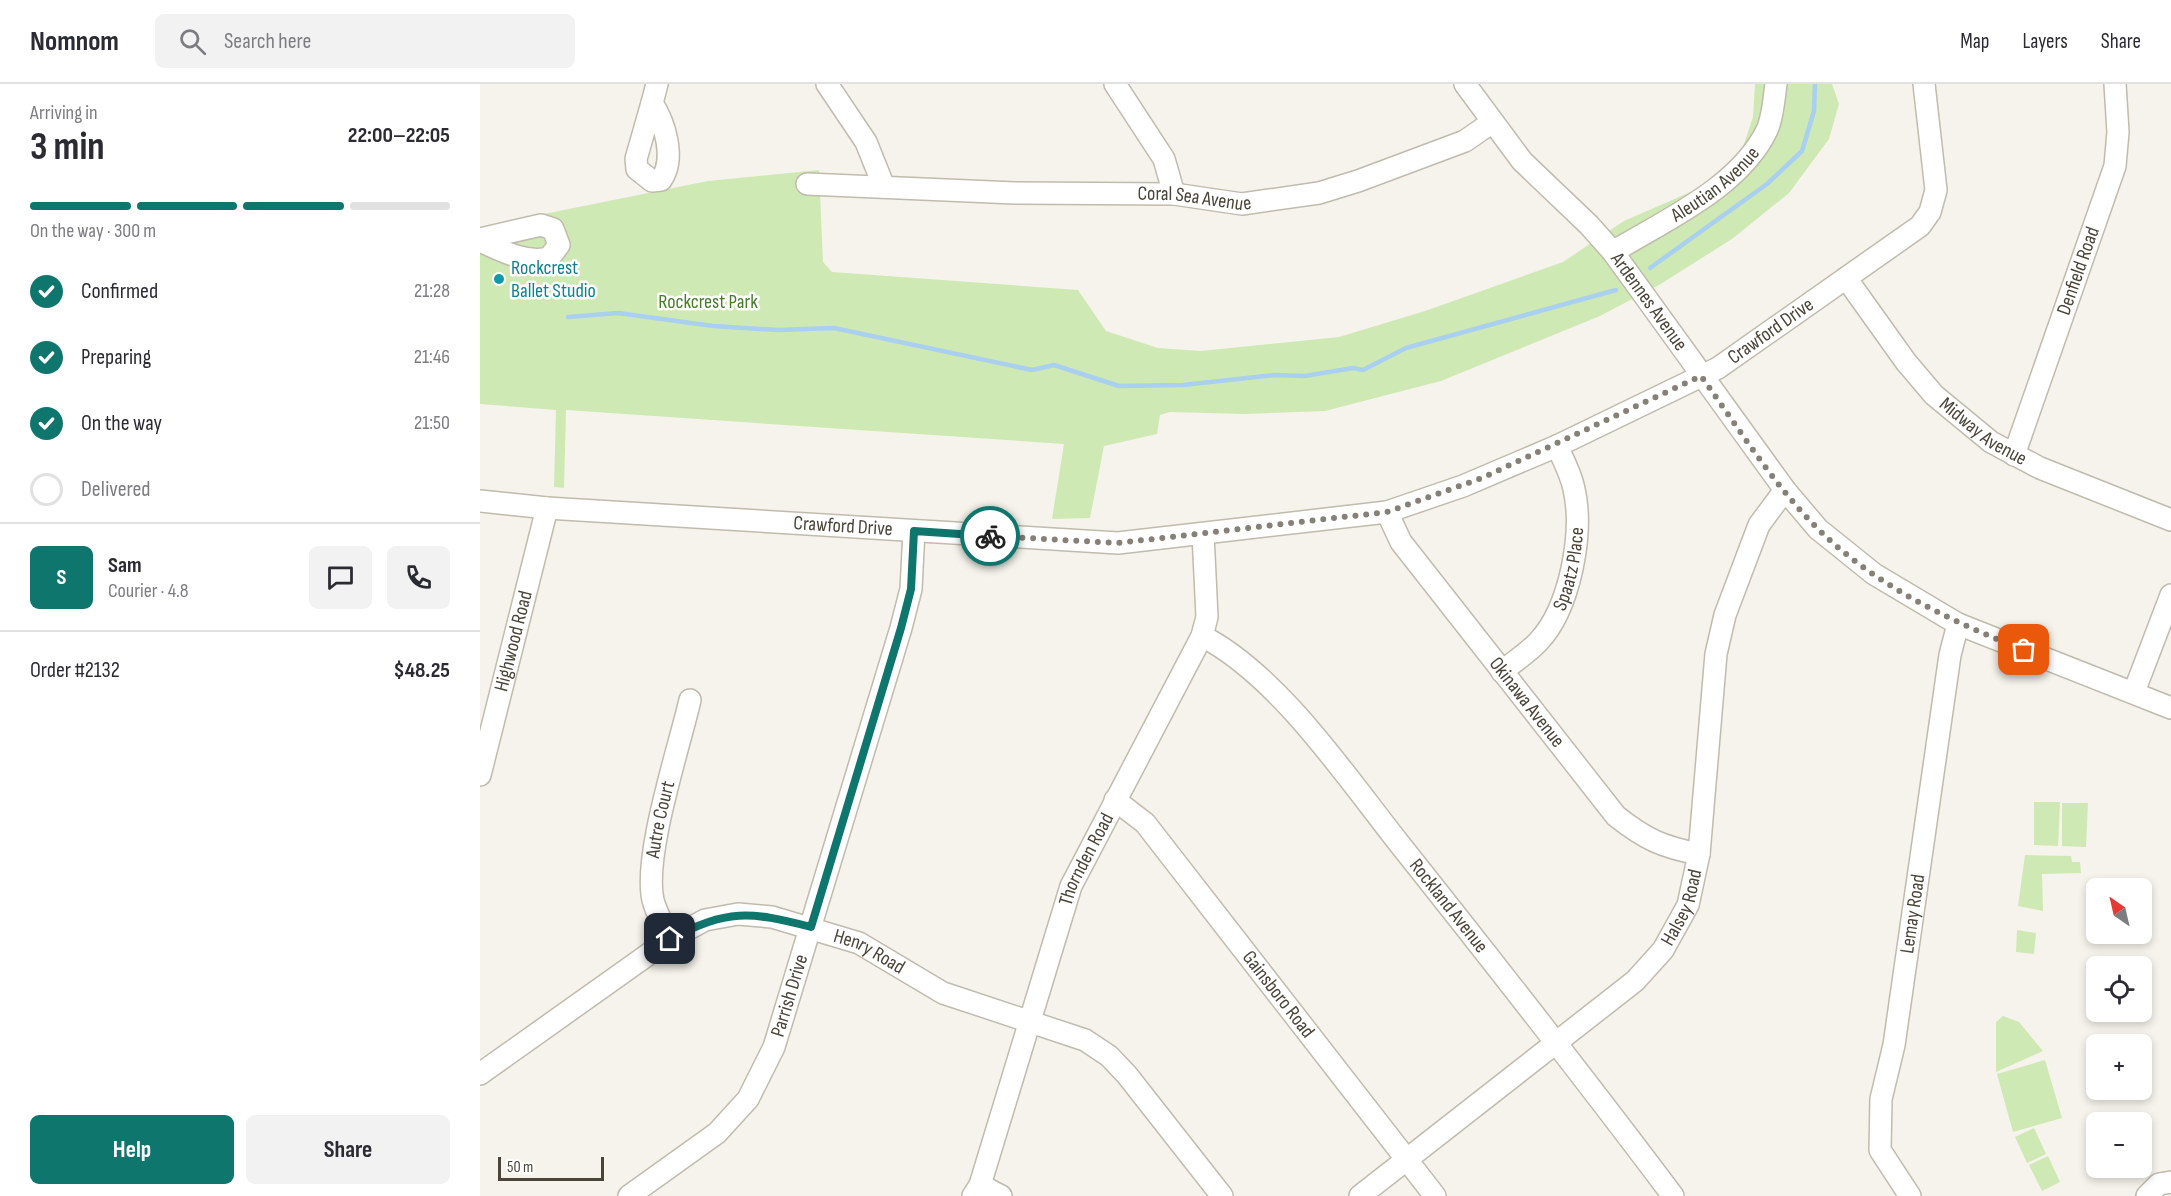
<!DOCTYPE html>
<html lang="en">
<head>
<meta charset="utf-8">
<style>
	body { margin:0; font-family:"Sofia Sans Condensed",sans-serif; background:#f2f2f3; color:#2b2b33; height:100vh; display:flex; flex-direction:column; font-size:22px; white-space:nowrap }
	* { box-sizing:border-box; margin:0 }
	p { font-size:20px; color:#7c7c81 }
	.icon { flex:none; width:33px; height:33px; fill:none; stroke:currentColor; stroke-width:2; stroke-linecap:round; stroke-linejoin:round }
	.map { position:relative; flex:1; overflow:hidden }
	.sheet { display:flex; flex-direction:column; background:#fff; width:480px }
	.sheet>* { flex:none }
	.needle { width:39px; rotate:326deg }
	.buttons { position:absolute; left:1606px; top:794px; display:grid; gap:12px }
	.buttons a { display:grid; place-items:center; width:66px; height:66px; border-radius:9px; background:#fff; box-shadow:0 3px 9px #0003; font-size:30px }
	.scale { position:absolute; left:18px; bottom:15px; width:106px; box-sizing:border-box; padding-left:6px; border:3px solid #4a4439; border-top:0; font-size:16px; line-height:21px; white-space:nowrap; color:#4a4439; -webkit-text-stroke:4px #fff; paint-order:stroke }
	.pin { position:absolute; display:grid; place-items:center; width:51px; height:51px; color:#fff; margin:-26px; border-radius:12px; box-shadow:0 3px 9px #0006 }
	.courier { position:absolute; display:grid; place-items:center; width:60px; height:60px; margin:-30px; border:4px solid #0f766e; border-radius:50%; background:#fff; color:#222; box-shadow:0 2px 8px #0007 }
	.summary em { font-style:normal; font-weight:700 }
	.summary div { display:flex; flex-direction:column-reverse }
	.summary { display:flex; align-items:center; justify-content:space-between; height:102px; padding:0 30px }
	h1 { font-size:39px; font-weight:700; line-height:45px }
	.bar { display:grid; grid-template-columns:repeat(4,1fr); gap:9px 6px; align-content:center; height:72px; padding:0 30px }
	.bar i { height:8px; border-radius:4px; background:#e1e1e2 }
	.bar .selected { background:#0f766e }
	.bar p { grid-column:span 4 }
	.line { display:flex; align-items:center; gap:15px; padding:0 30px; border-top:2px solid #e1e1e2 }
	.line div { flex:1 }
	.round { display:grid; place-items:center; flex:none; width:63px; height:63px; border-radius:9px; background:#f2f2f3 }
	ol { padding:0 30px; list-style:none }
	li { display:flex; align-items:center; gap:18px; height:66px }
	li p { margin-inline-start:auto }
	li .icon { padding:6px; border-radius:50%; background:#0f766e; color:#fff; stroke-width:4 }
	li:last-child { color:#7c7c81 }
	li i { width:33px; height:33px; border:3px solid #e1e1e2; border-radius:50% }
	.cta { display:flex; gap:12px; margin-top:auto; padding:12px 30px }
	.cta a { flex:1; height:69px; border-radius:9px; background:#0f766e; color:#fff; font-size:24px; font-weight:700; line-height:69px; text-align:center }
	.cta a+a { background:#f2f2f3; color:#2b2b33 }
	header { display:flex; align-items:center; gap:36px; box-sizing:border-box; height:84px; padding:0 30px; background:#fff; border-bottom:2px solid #e1e1e2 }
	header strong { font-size:28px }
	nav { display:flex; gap:33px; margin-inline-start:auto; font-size:21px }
	.search { width:420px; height:54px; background:#f2f2f3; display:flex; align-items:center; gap:15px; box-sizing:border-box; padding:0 21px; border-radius:9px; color:#7c7c81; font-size:22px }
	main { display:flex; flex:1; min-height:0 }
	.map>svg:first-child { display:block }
</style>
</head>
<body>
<header>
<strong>Nomnom</strong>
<div class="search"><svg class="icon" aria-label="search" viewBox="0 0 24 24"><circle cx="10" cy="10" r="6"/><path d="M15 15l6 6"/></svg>Search here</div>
<nav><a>Map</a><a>Layers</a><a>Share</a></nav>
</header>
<main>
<section class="sheet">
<div class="summary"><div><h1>3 min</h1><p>Arriving in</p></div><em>22:00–22:05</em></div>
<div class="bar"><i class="selected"></i><i class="selected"></i><i class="selected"></i><i></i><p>On the way · 300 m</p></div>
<ol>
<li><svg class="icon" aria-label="check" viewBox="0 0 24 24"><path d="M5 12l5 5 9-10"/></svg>Confirmed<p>21:28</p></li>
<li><svg class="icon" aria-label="check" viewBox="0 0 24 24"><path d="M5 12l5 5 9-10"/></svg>Preparing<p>21:46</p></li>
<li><svg class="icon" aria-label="check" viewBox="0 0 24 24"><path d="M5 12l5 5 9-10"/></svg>On the way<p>21:50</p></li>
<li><i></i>Delivered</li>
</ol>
<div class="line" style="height:108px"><b class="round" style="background:#0f766e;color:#fff">S</b><div><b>Sam</b><p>Courier · 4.8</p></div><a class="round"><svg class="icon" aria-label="chat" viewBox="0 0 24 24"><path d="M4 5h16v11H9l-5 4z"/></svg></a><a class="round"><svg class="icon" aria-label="phone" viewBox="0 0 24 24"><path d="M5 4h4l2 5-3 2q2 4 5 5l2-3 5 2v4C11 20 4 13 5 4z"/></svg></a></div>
<div class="line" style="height:78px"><div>Order #2132</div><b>$48.25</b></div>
<div class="cta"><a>Help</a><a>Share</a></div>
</section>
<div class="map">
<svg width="1691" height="1112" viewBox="0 0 1691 1112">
	<rect width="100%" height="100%" fill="#f5f3eb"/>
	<g fill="#cfe9b5">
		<polygon points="1275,0 1352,0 1359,20 1349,55 1309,109 1252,155 1179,201 1120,232 961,297 845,327 764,330 690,328 680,331 677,350 624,362 610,434 572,435 584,360 86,326 84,404 74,403 76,326 0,320 0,143 228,97 339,86 343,178 352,188 598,206 626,247 678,264 721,267 859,253 945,227 1083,178 1144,137 1224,102 1261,69 1273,33"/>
		<polygon points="1554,718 1580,718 1578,762 1554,761"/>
		<polygon points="1582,719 1608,719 1606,763 1582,762"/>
		<polygon points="1545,771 1591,772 1592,778 1600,778 1601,789 1562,790 1563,827 1538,822"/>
		<polygon points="1537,846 1556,849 1554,870 1536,868"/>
		<polygon points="1523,932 1539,938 1563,967 1516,988 1516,938"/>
		<polygon points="1565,976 1582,1034 1533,1048 1517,990"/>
		<polygon points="1554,1044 1566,1070 1547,1079 1535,1053"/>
		<polygon points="1568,1072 1580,1098 1562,1107 1549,1081"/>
	</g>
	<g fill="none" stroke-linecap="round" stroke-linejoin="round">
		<g stroke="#a9cff1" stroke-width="4.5">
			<polyline points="1170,184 1287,100 1322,67 1334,27 1335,0"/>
			<polyline points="88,233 138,229 233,242 298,246 354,244 552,286 574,281 639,302 703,301 794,291 825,292 873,284 883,286 926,264 1136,206"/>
		</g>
		<defs>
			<g id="minor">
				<polyline points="347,0 386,58 404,103"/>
				<polyline points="635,0 684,75 694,110"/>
				<path id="s1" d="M985 0 1042 77 1109 141 1133 168 1305 406 1338 445 1394 490 1478 540 1691 624"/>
				<path d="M172 19C185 39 196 75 181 96L172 97 157 85 156 75Z"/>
				<polyline points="172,19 177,0"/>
				<path id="s2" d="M327 100 535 109 694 110 762 120 839 109 878 97 985 57 1011 39"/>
				<path d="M0 155 61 141 73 145 79 161 69 174C46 180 20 166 0 157"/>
				<path id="s3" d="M1133 168C1185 136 1259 104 1287 46 1293 33 1294 14 1296 0"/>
				<path id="s4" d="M1366 194 1426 278 1454 311 1511 358 1560 384 1691 436"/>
				<path id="s5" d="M1534 371 1635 82 1638 48 1635 0"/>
				<path id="s6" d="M0 417 67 424 638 459 907 428 983 402 1077 362 1238 284 1440 142 1450 128 1456 106 1444 0"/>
				<path id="s7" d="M907 428 921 458 1136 732C1165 755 1182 763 1219 770"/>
				<path id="s8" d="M722 552C798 591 865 691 918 758 1011 875 1103 992 1193 1112"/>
				<path id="s9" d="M1022 588C1033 578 1048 569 1058 558 1090 525 1104 449 1094 405 1091 390 1083 375 1077 362"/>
				<polyline points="1654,608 1691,511"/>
				<path id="s10" d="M0 691 67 424"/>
				<path id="s11" d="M635 716 665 739 955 1112"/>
				<path id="s12" d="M190 855C185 843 176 829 173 816 163 772 199 664 210 616"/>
				<path id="s13" d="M0 990 190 855 225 836 258 830 292 833 379 859 463 909 605 956 629 972 647 991 742 1112"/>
				<polyline points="500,1101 521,1112"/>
				<path id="s14" d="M149 1112 237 1049 268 1015 294 963 421 544 431 505 434 447"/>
				<path id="s15" d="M493 1112 500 1101 591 802 722 552 727 533 723 450"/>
				<path id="s16" d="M880 1112 1155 897 1183 866 1208 821 1219 770 1236 570 1245 531 1279 441 1305 406"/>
				<path id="s17" d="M1430 1112 1400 1066 1401 1015 1414 961 1470 571 1478 540"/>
				<polyline points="1667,1112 1679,1100 1691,1098"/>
			</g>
		</defs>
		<use href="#minor" stroke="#c1bbad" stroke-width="24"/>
		<use href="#minor" stroke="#fff" stroke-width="21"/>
	</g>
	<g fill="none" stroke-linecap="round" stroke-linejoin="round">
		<path stroke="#868177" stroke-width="6" stroke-dasharray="0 10.8" d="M510 452 638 459 907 428 1002 394 1221 292C1258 343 1293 400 1337 444 1394 501 1470 537 1544 566"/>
		<path stroke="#0f766e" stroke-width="8" d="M190 855C248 825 269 827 331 843L421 544 431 505 434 447 510 452"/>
	</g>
	<circle fill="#0f9aa8" stroke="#fff" stroke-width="2" cx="19" cy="195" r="6"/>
	<g text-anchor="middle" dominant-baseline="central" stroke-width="5" stroke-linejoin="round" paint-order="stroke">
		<g font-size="20" fill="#4a4439" stroke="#fff">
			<text stroke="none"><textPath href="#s3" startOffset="123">Aleutian Avenue</textPath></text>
			<text stroke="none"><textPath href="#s2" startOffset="388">Coral Sea Avenue</textPath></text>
			<text stroke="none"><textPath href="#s5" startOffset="195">Denfield Road</textPath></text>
			<text stroke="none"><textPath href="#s1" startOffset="286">Ardennes Avenue</textPath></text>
			<text stroke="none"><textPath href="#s6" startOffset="1336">Crawford Drive</textPath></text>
			<text stroke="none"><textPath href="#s4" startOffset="208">Midway Avenue</textPath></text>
			<text stroke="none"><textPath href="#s6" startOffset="364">Crawford Drive</textPath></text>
			<text stroke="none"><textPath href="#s9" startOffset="128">Spaatz Place</textPath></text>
			<text stroke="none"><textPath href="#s10" startOffset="138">Highwood Road</textPath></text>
			<text stroke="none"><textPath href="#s7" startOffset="237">Okinawa Avenue</textPath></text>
			<text stroke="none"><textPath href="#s12" startOffset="124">Autre Court</textPath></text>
			<text stroke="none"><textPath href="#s15" startOffset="356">Thornden Road</textPath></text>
			<text stroke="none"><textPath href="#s8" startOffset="368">Rockland Avenue</textPath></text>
			<text stroke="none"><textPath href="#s16" startOffset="438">Halsey Road</textPath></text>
			<text stroke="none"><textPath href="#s17" startOffset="294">Lemay Road</textPath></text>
			<text stroke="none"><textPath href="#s13" startOffset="444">Henry Road</textPath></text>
			<text stroke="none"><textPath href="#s11" startOffset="255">Gainsboro Road</textPath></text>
			<text stroke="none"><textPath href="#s14" startOffset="266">Parrish Drive</textPath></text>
		</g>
		<g font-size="20" fill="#0d838f" stroke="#fff" text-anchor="start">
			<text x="31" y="184">Rockcrest<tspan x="31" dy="23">Ballet Studio</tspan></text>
		</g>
		<g font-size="20" fill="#457d2b" stroke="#fff">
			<text x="228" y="218">Rockcrest Park</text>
		</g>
	</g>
</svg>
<div class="buttons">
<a><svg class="needle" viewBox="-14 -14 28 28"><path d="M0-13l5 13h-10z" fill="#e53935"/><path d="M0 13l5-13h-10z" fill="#7c7c81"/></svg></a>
<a><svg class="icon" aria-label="locate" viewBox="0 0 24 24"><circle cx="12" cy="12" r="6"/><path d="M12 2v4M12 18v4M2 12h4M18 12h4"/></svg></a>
<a>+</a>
<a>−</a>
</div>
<div class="scale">50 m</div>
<div class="pin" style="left:1544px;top:566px;background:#ea580c"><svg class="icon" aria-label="bag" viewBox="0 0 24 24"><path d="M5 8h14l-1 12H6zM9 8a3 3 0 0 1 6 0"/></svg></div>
<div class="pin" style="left:190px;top:855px;background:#1f2937"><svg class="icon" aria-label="home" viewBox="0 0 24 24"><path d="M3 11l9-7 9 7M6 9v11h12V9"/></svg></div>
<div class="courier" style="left:510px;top:452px"><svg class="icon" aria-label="bike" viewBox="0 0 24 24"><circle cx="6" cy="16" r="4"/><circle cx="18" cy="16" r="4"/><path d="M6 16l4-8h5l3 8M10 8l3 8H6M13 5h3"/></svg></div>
</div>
</main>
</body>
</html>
